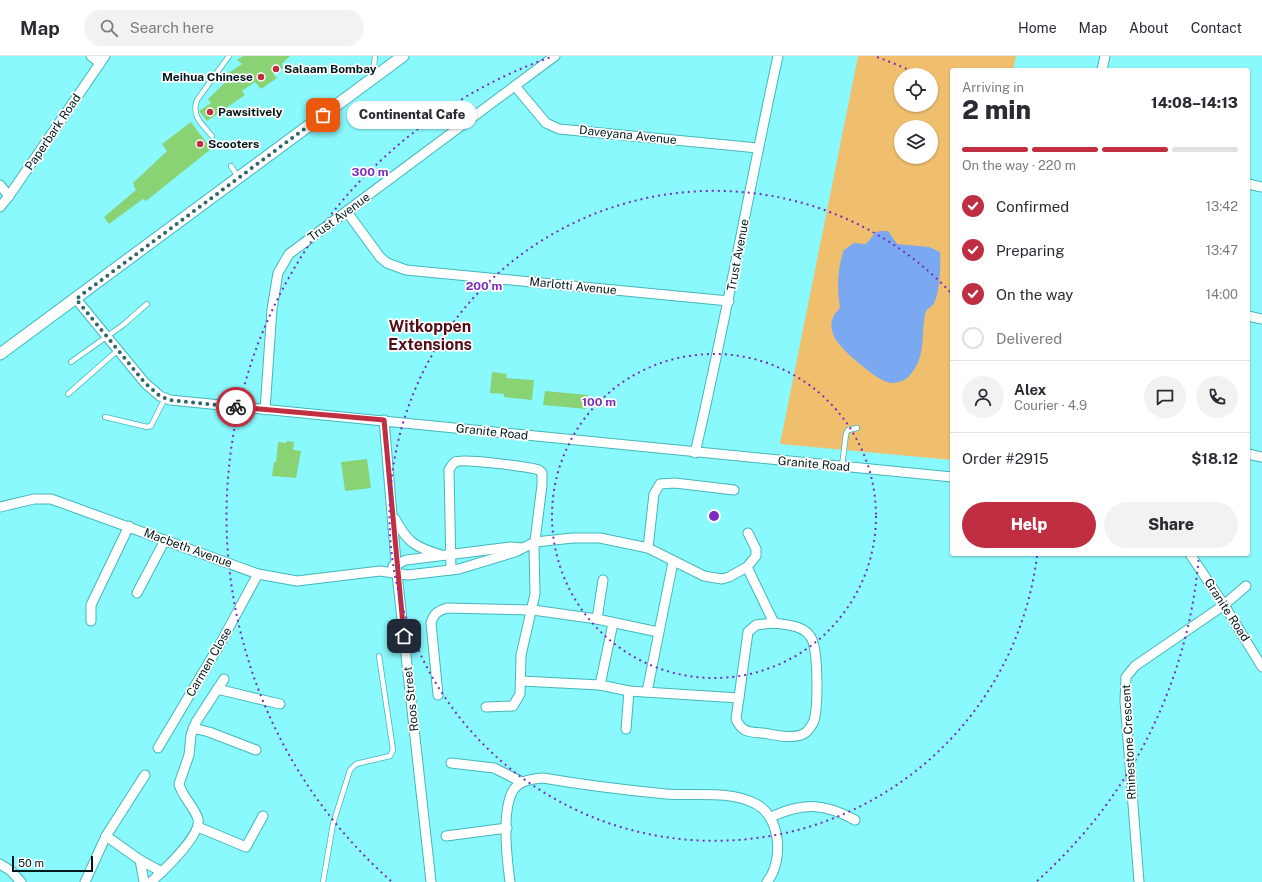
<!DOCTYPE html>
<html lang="en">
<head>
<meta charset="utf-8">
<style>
	body { margin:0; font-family:"Public Sans",sans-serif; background:#f2f2f3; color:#2b2b33; height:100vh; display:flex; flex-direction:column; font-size:15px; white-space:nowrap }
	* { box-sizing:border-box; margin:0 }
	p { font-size:13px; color:#7c7c81 }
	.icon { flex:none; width:22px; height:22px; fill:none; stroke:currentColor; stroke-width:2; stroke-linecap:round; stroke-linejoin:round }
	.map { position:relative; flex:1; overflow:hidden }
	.side { position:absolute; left:950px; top:12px; width:300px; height:488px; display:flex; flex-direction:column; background:#fff; border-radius:4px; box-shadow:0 1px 3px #0004 }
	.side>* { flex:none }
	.controls { position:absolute; left:894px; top:12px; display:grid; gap:8px }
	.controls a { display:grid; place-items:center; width:44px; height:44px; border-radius:50%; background:#fff; box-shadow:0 1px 3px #0004; font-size:20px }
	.scale { position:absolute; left:12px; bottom:10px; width:81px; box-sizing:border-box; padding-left:4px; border:2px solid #01191a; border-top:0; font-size:11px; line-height:14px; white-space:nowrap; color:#01191a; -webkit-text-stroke:3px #fff; paint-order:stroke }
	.pin { position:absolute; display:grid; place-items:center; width:34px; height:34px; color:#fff; margin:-17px; border-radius:8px; box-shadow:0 2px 6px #0006 }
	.courier { position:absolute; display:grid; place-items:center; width:40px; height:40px; margin:-20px; border:3px solid #bf2e41; border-radius:50%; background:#fff; color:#222; box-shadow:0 1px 5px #0007 }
	.bubble { position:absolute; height:28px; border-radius:14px; background:#fff; box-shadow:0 1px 3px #0004; font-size:13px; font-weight:800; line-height:28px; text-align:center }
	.head em { font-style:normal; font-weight:800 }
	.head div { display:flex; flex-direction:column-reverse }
	.head { display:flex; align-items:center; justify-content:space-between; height:68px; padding:0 12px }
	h1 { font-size:26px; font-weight:800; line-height:30px }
	.bar { display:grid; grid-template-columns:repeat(4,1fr); gap:6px 4px; align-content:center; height:48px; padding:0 12px }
	.bar i { height:5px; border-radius:3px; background:#e1e1e2 }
	.bar .active { background:#bf2e41 }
	.bar p { grid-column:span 4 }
	.line { display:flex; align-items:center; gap:10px; padding:0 12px; border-top:1px solid #e1e1e2 }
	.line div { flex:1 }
	.round { display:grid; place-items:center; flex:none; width:42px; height:42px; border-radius:21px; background:#f2f2f3 }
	ol { padding:0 12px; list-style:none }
	li { display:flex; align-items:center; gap:12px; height:44px }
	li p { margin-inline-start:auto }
	li .icon { padding:4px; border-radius:50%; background:#bf2e41; color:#fff; stroke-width:4 }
	li:last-child { color:#7c7c81 }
	li i { width:22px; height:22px; border:2px solid #e1e1e2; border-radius:50% }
	.cta { display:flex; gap:8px; margin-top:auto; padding:8px 12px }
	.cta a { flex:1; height:46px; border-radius:24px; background:#bf2e41; color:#fff; font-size:16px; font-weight:800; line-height:46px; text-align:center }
	.cta a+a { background:#f2f2f3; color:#2b2b33 }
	header { display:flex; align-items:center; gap:24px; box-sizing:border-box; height:56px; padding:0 20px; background:#fff; border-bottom:1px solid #e1e1e2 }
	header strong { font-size:19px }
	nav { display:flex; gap:22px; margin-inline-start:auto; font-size:14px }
	.search { width:280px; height:36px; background:#f2f2f3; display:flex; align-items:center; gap:10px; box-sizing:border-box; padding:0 14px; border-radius:22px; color:#7c7c81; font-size:15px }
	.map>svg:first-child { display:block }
</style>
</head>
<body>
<header>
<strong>Map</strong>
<div class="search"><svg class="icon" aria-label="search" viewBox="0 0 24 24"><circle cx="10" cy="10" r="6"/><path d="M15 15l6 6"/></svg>Search here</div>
<nav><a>Home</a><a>Map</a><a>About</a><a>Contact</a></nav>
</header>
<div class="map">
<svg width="1262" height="826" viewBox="0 0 1262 826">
	<rect width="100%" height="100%" fill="#8af9fd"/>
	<path fill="#f0bf6e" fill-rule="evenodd" d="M858 0H1016L1013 14H952V404L780 388ZM901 19H931V49H901ZM901 71H931V101H901Z"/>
	<path fill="#7aa9f1" d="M882 175H888L897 188 929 191 940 196C941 206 940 238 934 247 932 252 926 252 925 258 921 279 926 302 910 319 905 325 898 327 891 327 883 326 871 317 865 312 848 298 816 275 840 252 837 232 837 213 844 194L854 187 866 188 876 176Z"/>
	<g fill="#89d375">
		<polygon points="243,0 290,0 282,8 283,12 273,18 277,22 261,33 255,26 242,35 245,39 207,65 199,55 211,47 208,43 231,21 227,18 242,8 237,4"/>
		<polygon points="191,66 211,93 146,145 143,143 109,168 104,161 136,134 133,127 167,95 162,88"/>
		<polygon points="492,316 507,318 506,322 534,324 532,344 504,341 504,338 490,337"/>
		<polygon points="545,335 588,339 586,353 543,349"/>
		<polygon points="287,385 294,386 293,394 301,395 296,422 272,420 274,406 276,406 278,386 286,387"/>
		<polygon points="367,403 371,432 345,435 341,406"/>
	</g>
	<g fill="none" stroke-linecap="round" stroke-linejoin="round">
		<defs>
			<g id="service">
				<polyline points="373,20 375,0"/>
				<path d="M212 80C202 68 191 60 197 44L229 0"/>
				<polyline points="231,110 238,121"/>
				<polyline points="71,306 123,269 147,248"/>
				<polyline points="68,338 118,294"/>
				<polyline points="105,361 147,371 151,370 165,342"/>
				<polyline points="842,410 846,378 848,374 857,372"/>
				<polyline points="323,826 333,768 350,714 356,708 390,700 393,694 379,600"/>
			</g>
			<g id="minor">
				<polyline points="91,0 100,7"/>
				<polyline points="1102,14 1105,0"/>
				<polyline points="515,30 546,67 559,73 758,92"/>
				<polyline points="1248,128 1262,131"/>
				<polyline points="0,129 9,140"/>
				<polyline points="0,151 9,140 105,0"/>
				<polyline points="347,156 380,201 387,207 406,214 729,245"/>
				<polyline points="76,243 145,327 160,340 170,344 952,421"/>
				<polyline points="1248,260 1262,263"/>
				<polyline points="265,354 272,253 278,217 289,198 555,0"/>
				<polyline points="384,364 397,518 431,826"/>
				<path d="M695 397C726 265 749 132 778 0"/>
				<polyline points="1248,398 1262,401"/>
				<polyline points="0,451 34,443 51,443 258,518 297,525 380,515 408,519 459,513 515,496 535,486 573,482 600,482 648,492 704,520 722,523 729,521 747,511 756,500 756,493 748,477"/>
				<path d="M395 463C408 487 415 491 441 499"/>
				<polyline points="648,492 654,438 660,428 675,427 734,434"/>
				<polyline points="1190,498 1224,549 1262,611"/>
				<polyline points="393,510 406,504 511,491 522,492"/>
				<polyline points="747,511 774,567"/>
				<path d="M451 514 449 414C451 411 452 408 455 406 462 402 530 411 539 414L542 417V429L534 493 535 538 521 599 520 638 513 650 486 651"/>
				<polyline points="137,537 165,484"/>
				<polyline points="597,563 603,524"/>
				<polyline points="91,565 91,549 129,470"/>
				<path d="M774 567C787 569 802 569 810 580 819 591 818 651 814 665 812 669 809 674 805 677 794 684 775 679 763 677 750 676 742 677 736 663L748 576 756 569Z"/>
				<polyline points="521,625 600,629 629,635 739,642"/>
				<polyline points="600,629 613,567"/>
				<polyline points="217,633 280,648"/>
				<polyline points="647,636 673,506"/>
				<path d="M438 639 431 567C434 557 438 555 447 552L533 554 597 563 658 576"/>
				<polyline points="193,672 209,676 256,694"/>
				<polyline points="626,673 629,635"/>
				<polyline points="158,692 220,588 258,518"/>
				<polyline points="451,707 494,712 522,726"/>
				<path d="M771 761C803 746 824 747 855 764"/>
				<polyline points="198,771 246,791 263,760"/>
				<polyline points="106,780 140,804 144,826"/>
				<polyline points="446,780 507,772"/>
				<polyline points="140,804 162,816"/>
				<polyline points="0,808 11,815 21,826"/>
				<polyline points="85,826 106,780 145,719"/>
				<path d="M151 826C163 815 202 779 198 763 194 750 182 741 179 728L189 699 191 679 196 666 224 623"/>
				<path d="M510 826C507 804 501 752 514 733 521 724 532 723 543 722 584 729 624 734 666 738 694 740 730 734 756 748 781 761 784 805 767 826"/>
				<polyline points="1139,826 1125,645 1126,621 1135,610 1224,549 1246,530"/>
			</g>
			<polyline id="tertiary" points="0,298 403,0"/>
		</defs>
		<use href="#service" stroke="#43b7bc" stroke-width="6"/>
		<use href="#minor" stroke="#43b7bc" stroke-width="11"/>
		<use href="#tertiary" stroke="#43b7bc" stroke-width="13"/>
		<use href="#service" stroke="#fff" stroke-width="4.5"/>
		<use href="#minor" stroke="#fff" stroke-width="9"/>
		<use href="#tertiary" stroke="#fff" stroke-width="11"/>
	</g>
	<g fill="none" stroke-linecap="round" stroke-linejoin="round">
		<polyline stroke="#316769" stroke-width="4" stroke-dasharray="0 7.2" points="236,351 170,344 160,340 145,327 76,243 323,59"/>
		<polyline stroke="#bf2e41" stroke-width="5" points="236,351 384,364 404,580"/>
	</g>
	<g fill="none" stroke="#7b2cbf" stroke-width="2" stroke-dasharray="2 4">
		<circle cx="714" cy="460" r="162"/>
		<path d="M1037 500A325 325 0 1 1 952 238"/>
		<path d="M1199 498A487 487 0 0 1 1037 825M391 825A487 487 0 0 1 551 1M877 1A487 487 0 0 1 920 19"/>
	</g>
	<g fill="#bf2e41" stroke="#fff" stroke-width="1.5">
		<circle cx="276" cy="13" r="4"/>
		<circle cx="261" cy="21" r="4"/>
		<circle cx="210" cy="56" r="4"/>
		<circle cx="200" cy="88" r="4"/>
	</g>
	<g text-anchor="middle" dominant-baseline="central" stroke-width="3.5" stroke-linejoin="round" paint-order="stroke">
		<g font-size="12" font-weight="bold" fill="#01191a" stroke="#fff" text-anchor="start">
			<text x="284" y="13">Salaam Bombay</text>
			<text x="253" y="21" text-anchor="end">Meihua Chinese</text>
			<text x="218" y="56">Pawsitively</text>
			<text x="208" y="88">Scooters</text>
		</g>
		<g font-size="12" fill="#01191a" stroke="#fff">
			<text transform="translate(53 76) rotate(-56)">Paperbark Road</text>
			<text transform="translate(628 79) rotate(6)">Daveyana Avenue</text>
			<text transform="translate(339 161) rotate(-36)">Trust Avenue</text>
			<text transform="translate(738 199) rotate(-79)">Trust Avenue</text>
			<text transform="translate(573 230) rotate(6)">Marlotti Avenue</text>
			<text transform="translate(492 376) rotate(6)">Granite Road</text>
			<text transform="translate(814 408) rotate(5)">Granite Road</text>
			<text transform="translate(188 492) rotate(20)">Macbeth Avenue</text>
			<text transform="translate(1227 554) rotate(57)">Granite Road</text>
			<text transform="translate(209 606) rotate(-60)">Carmen Close</text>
			<text transform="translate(411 643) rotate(-96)">Roos Street</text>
			<text transform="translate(1129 686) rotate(-93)">Rhinestone Crescent</text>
		</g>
		<g font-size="16" font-weight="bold" fill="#530d17" stroke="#fff">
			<text x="430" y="270">Witkoppen<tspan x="430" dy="18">Extensions</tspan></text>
		</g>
	</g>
	<circle cx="714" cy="460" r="6" fill="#7b2cbf" stroke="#fff" stroke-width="2"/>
	<g font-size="12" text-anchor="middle" font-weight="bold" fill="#7b2cbf" stroke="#fff" stroke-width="3.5" stroke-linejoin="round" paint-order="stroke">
		<text x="370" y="120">300 m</text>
		<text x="484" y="234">200 m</text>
		<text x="599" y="350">100 m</text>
	</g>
</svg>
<div class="controls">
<a><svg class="icon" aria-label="locate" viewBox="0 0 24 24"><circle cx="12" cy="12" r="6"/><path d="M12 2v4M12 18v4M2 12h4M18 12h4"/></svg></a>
<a><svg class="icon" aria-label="layers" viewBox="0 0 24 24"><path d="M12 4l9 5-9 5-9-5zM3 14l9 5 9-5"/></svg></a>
</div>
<div class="scale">50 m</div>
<div class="pin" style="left:323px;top:59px;background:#ea580c"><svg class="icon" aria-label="bag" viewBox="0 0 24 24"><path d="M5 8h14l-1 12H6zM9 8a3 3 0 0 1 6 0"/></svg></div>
<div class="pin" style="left:404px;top:580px;background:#1f2937"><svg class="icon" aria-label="home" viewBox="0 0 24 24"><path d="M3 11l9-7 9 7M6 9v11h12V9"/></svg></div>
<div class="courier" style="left:236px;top:351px"><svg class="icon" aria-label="bike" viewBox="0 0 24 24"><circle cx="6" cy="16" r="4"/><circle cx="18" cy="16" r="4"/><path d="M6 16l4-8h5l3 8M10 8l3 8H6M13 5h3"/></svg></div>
<div class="bubble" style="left:347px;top:45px;width:130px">Continental Cafe</div>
<section class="side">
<div class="head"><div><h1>2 min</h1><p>Arriving in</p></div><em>14:08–14:13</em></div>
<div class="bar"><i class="active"></i><i class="active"></i><i class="active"></i><i></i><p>On the way · 220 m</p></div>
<ol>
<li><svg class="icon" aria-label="check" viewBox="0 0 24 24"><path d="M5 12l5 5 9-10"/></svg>Confirmed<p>13:42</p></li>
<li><svg class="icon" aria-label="check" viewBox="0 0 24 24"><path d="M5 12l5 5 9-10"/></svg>Preparing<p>13:47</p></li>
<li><svg class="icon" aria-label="check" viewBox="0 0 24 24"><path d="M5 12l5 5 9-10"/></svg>On the way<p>14:00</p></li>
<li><i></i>Delivered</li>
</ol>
<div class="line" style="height:72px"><a class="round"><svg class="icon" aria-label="person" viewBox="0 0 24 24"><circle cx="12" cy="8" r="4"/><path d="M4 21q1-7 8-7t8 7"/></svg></a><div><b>Alex</b><p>Courier · 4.9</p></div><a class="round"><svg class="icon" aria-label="chat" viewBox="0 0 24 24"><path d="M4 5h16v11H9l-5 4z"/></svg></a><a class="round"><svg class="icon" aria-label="phone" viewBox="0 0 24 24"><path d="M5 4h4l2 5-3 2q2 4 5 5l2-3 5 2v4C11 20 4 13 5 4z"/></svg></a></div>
<div class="line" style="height:52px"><div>Order #2915</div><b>$18.12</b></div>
<div class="cta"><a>Help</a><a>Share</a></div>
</section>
</div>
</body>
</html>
